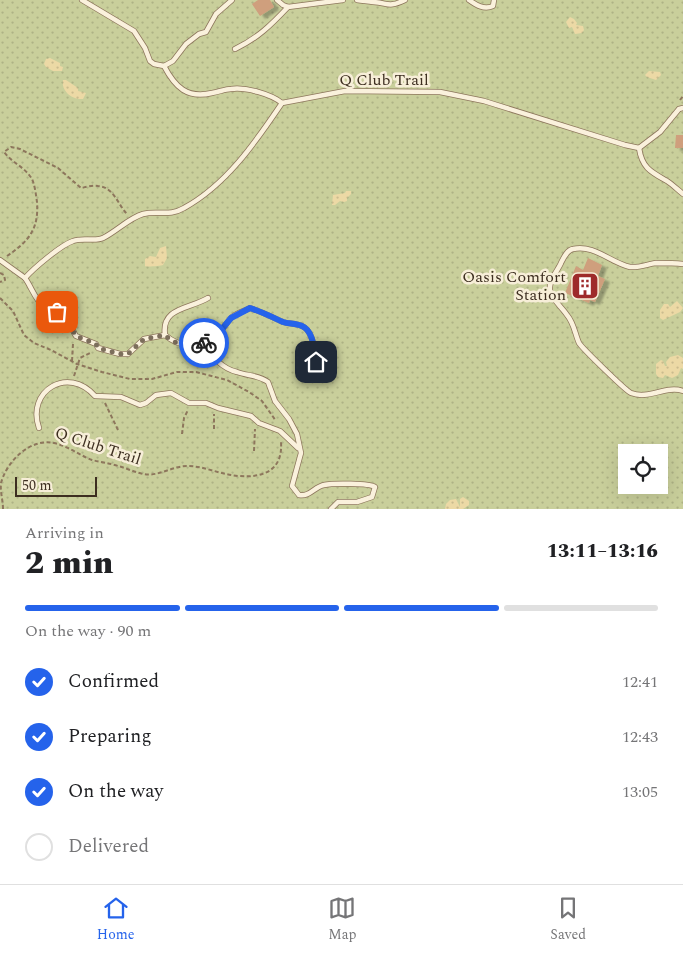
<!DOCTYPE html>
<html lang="en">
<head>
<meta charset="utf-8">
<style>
	body { margin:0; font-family:Spectral,serif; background:#f2f2f2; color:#202124; height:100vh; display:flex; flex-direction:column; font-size:19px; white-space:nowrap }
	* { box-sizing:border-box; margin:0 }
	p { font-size:16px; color:#757577 }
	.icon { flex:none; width:28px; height:28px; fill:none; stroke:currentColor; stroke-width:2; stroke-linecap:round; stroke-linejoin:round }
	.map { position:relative; height:509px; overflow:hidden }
	.panel { display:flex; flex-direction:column; background:#fff; flex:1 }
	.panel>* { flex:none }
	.tools { position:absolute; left:618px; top:444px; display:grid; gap:10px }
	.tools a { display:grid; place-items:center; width:50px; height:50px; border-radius:0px; background:#fff; box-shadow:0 5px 20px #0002; font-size:25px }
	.scale { position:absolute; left:15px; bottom:12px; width:82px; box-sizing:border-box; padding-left:5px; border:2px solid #3d2e20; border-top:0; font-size:14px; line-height:18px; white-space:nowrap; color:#3d2e20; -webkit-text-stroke:4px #f7eed8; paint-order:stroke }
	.pin { position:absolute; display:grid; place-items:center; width:42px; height:42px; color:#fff; margin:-21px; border-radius:10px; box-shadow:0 2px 8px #0006 }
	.courier { position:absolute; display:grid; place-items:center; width:50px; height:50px; margin:-25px; border:4px solid #2563eb; border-radius:50%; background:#fff; color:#222; box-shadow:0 1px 6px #0007 }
	.summary em { font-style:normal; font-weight:800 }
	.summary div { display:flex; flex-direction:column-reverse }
	.summary { display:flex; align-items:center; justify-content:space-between; height:85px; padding:0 25px }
	h1 { font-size:32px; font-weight:800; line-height:38px }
	.bar { display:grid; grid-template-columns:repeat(4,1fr); gap:8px 5px; align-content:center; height:60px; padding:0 25px }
	.bar i { height:6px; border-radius:4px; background:#e0e0e0 }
	.bar .on { background:#2563eb }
	.bar p { grid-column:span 4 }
	ol { padding:0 25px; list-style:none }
	li { display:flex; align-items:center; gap:15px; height:55px }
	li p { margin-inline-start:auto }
	li .icon { padding:5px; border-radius:50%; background:#2563eb; color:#fff; stroke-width:4 }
	li:last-child { color:#757577 }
	li i { width:28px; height:28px; border:2px solid #e0e0e0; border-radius:50% }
	.dock { display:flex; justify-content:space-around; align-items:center; height:70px; border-top:1px solid #e0e0e0; background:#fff; font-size:14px; color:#757577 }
	.dock a { display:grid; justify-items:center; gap:2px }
	.dock .on { color:#2563eb }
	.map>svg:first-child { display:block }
</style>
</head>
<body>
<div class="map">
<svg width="683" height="509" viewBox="0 0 683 509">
	<defs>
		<pattern id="green-dots" width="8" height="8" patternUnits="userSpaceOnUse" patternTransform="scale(1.25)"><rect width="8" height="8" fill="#c9cf9b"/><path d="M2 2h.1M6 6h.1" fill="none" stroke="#aeb285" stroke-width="1.8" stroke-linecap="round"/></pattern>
		<pattern id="sand-dots" width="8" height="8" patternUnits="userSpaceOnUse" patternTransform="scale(1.25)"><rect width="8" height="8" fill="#ecd9a5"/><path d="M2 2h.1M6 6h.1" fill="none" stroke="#cbbb8e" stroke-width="1.8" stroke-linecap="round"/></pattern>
		<filter id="shadow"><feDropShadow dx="5" dy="3" stdDeviation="1" flood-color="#0004"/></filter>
	</defs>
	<rect width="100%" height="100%" fill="#f0e4c8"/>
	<path fill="url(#green-dots)" fill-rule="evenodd" d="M0 0H683V509H0ZM626 452H659V485H626Z"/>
	<g fill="url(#sand-dots)">
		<polygon points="570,17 574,19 577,23 576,25 583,26 584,30 582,33 575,34 572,27 569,28 566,22"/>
		<polygon points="50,58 60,63 60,66 63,67 62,71 53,71 46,67 44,64 46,59"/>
		<polygon points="649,71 660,72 661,75 656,80 647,77 645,75"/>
		<path d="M63 80H66L78 88V91L86 93 83 99C72 100 61 91 63 80Z"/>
		<polygon points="346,191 351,191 351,194 347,198 347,201 344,202 340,201 335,205 332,205 333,195 345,193"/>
		<path d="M166 246 167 258 163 265C161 266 146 267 145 266V259L150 256 156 257 160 248Z"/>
		<polygon points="677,301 683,308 680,312 663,320 660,318 660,310 664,304 668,304 670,307"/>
		<polygon points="678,355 683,358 683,369 681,368 678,375 672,378 665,375 663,378 658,377 656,374 656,364 661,360 663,361 665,366 667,366 666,362 670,357"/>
		<polygon points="463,497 469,501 469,505 463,509 445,509 446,504 450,500 456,499 460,507 460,499"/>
	</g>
	<g fill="#cf9f7d" filter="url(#shadow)">
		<polygon points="258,0 270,0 274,7 260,16 252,4"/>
		<polygon points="676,135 683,135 683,148 675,148"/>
		<polygon points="588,258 602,265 598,276 605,279 595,302 590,300 589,303 565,293 576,266 583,270"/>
	</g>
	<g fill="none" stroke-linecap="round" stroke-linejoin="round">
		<defs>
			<g id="lane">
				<polyline points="82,0 134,31 145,48 150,61 154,64 164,66 173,61 186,44 199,34 206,32 216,14 232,0"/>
				<polyline points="277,0 283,5 288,7 343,0"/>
				<path d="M357 0C363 1 368 1 373 2 389 3 388 8 405 0"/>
				<path d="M469 0C476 5 484 10 493 6L494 0"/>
				<path d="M235 49C258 38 271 25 288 7"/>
				<path d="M164 66C175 87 187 99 212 93 219 92 225 89 231 89 246 87 271 94 282 103"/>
				<path d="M639 148C642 168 651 172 667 181 673 185 678 190 683 194"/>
				<polyline points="639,148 660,132 679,109 683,108"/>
				<polyline points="0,260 25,278"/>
				<path d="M683 264C674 263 665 263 656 263 648 264 639 268 630 267 611 263 594 244 573 249 567 250 564 257 561 263 558 270 548 282 550 290 552 300 562 307 567 315 574 323 575 334 579 343 582 348 626 391 631 393 649 400 666 385 683 391"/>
				<path d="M208 298C190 309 161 307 165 335 182 350 204 347 219 332 224 328 227 322 232 317 237 313 244 311 250 308 262 312 272 317 283 322 289 324 296 323 302 326 314 331 314 351 316 362"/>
				<path d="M165 335 144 339 128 354H120L98 348 96 344 76 336C71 329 69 317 60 313 55 311 49 312 45 308 35 300 32 288 25 278 34 268 61 245 73 241 83 237 95 242 103 238 117 231 129 218 143 214 158 210 169 217 184 208 226 185 255 143 282 103L345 91 440 92 484 101 625 145 639 148"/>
				<path d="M206 342C208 356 224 369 237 372 248 376 258 375 268 382L275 401 289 419 297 434 301 453 292 486 299 495C310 497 314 487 324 485 332 483 370 483 375 487L372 497 357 502H338L331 509"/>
				<path d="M39 428C26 391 68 365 95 396L121 397 140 405 146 403 156 395 171 393 189 403H206L218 408 251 416 259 423 280 431 298 448"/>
			</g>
		</defs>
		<use href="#lane" stroke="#8d765c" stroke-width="6"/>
		<g stroke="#8d765c" stroke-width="2" stroke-dasharray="4 2.5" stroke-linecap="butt">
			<polyline points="680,100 683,96"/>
			<path d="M7 256C29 241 39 229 37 202 36 195 35 186 32 179 25 167 12 163 4 152L11 147 20 149 58 168 81 188C86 187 93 185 98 186 114 187 118 205 127 214"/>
			<polyline points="0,273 4,275 5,280 0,282"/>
			<polyline points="0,298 13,311 24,335 34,343 51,350 77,364 102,372 130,379 152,379 177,372 196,372 227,380 249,392 262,401 276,421"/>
			<polyline points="72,361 73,344"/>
			<polyline points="74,376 80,358 92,352"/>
			<polyline points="105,403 118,430"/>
			<polyline points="214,429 214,414"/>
			<polyline points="182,434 184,418 188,410"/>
			<polyline points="254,451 255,429"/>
			<path d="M3 509C3 500 0 492 1 483 7 461 30 438 54 443 68 446 79 455 92 460 100 462 109 463 118 466 126 468 134 472 143 474 159 477 172 466 187 466 205 466 221 475 239 476 264 478 283 470 281 442"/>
		</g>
		<use href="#lane" stroke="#faf1dc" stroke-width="4.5"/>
	</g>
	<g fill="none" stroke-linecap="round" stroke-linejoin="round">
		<path stroke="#7c6e5b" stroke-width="5" stroke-dasharray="0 9" d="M57 312C68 316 70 327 76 336L96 344 98 348 120 354H128L144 339 165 335C176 346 190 347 204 343"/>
		<path stroke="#2563eb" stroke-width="6" d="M204 343 218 334 231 318 250 308C262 312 272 317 283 322 289 324 296 323 302 326 314 331 314 351 316 362"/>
	</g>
	<defs>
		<symbol id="building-square" viewBox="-11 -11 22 22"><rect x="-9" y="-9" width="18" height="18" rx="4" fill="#9e2a2b" stroke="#f7eed8"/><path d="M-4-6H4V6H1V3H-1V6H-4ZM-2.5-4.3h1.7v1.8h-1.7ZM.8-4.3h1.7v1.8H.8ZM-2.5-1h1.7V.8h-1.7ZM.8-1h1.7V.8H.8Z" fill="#fff"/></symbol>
	</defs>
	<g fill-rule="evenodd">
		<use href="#building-square" x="569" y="270" width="32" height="32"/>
	</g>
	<g text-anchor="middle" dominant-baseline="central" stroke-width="5" stroke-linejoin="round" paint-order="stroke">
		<g font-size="16" fill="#3d2e20" stroke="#f7eed8">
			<text x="384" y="80">Q Club Trail</text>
			<text transform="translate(98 446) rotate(18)">Q Club Trail</text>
		</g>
		<g font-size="16" fill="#3d2e20" stroke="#f7eed8" text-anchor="end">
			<text x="566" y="277">Oasis Comfort<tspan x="566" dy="18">Station</tspan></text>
		</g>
	</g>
</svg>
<div class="tools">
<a><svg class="icon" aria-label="locate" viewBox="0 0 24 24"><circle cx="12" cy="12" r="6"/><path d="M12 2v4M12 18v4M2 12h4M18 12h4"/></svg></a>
</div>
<div class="scale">50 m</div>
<div class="pin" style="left:57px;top:312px;background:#ea580c"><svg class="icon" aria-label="bag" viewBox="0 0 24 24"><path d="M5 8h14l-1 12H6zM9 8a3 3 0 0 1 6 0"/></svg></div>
<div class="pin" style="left:316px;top:362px;background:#1f2937"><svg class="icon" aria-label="home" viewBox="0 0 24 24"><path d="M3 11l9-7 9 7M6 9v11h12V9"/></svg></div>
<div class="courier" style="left:204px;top:343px"><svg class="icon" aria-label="bike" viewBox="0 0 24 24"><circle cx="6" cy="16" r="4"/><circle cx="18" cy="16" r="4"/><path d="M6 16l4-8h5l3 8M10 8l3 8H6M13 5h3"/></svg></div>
</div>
<section class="panel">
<div class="summary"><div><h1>2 min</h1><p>Arriving in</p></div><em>13:11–13:16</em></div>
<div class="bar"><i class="on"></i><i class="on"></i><i class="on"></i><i></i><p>On the way · 90 m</p></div>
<ol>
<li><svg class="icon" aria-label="check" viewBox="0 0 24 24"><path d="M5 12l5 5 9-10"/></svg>Confirmed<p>12:41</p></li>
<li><svg class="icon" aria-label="check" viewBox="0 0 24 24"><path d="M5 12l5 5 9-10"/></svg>Preparing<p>12:43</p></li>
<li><svg class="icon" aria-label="check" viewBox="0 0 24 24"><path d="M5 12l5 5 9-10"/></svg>On the way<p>13:05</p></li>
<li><i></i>Delivered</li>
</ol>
</section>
<nav class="dock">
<a class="on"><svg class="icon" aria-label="home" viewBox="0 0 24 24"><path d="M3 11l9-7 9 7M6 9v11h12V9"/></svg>Home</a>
<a><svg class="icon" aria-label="map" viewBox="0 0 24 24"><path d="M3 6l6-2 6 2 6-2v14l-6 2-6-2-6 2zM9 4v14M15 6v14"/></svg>Map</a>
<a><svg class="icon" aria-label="saved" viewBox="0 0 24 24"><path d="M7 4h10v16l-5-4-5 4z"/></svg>Saved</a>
</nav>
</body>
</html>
